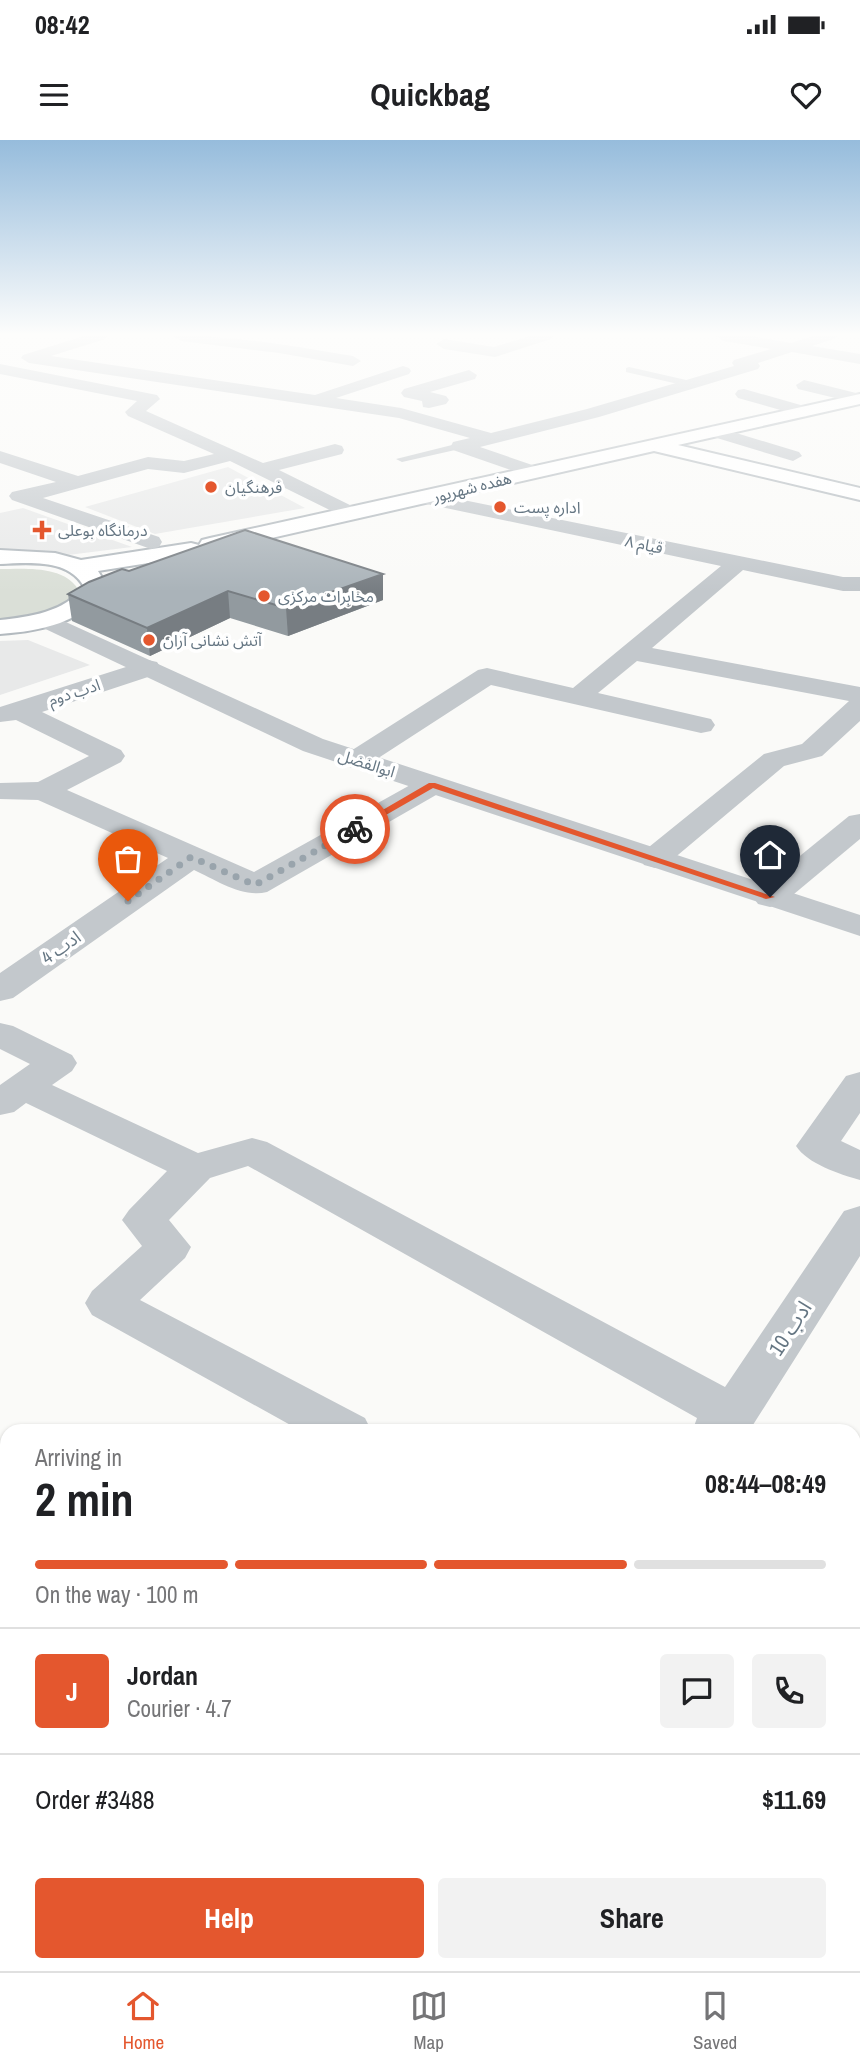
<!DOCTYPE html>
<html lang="en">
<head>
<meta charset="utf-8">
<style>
	body { margin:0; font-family:"Archivo Narrow","Noto Sans Arabic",sans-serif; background:#f2f2f2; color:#202124; height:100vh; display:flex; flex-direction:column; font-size:26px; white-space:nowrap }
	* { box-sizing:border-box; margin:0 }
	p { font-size:23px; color:#757577 }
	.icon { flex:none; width:38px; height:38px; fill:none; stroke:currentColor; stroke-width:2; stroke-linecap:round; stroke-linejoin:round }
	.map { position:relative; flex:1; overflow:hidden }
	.details { position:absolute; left:0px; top:1284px; width:861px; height:548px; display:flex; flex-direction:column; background:#fff; border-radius:21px 21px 0 0; box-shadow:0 2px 5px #0004 }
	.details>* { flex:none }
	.pin { position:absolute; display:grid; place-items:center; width:60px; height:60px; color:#fff; margin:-72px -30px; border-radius:50% 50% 50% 0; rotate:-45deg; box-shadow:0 0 7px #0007 }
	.pin .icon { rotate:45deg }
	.courier { position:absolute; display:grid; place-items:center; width:70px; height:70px; margin:-35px; border:5px solid #e4572e; border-radius:50%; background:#fff; color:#222; box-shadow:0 2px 9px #0007 }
	.head em { font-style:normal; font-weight:700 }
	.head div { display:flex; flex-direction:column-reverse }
	.head { display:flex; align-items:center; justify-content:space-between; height:119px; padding:0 35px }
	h1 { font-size:46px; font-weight:700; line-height:52px }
	.bar { display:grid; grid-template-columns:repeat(4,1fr); gap:10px 7px; align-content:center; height:84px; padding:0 35px }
	.bar i { height:9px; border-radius:5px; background:#e0e0e0 }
	.bar .current { background:#e4572e }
	.bar p { grid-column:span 4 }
	.line { display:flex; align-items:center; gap:18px; padding:0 35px; border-top:2px solid #e0e0e0 }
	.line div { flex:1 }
	.round { display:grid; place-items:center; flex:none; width:74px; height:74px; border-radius:7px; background:#f2f2f2 }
	.primary-button { display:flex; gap:14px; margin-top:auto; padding:14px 35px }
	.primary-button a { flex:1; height:80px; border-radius:7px; background:#e4572e; color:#fff; font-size:28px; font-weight:700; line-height:80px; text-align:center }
	.primary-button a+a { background:#f2f2f2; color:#202124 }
	.status { display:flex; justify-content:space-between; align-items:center; height:49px; padding:0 35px; background:#fff; direction:ltr }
	.status svg { height:19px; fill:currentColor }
	header { display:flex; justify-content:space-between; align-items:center; height:91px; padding:0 35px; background:#fff; font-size:32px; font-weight:700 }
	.tabs { display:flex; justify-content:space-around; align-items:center; height:98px; border-top:2px solid #e0e0e0; background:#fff; font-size:19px; color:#757577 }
	.tabs a { display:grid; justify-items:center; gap:4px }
	.tabs .current { color:#e4572e }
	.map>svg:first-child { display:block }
</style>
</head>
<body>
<div class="status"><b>08:42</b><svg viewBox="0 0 49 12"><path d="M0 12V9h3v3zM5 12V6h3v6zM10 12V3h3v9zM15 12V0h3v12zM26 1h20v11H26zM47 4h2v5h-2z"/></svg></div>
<header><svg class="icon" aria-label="menu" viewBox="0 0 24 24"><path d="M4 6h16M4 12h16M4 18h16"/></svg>Quickbag<svg class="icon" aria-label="heart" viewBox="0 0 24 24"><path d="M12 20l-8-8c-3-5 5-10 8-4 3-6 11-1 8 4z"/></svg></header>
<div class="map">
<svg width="860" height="1831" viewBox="0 0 860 1831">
	<rect width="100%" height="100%" fill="#fafaf8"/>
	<g fill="#e8e9e9">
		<polygon points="228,327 305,368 155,394 85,367"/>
		<polygon points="23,368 132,407 60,416 0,415 0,373"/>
		<polygon points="28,500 90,525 0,555 0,501"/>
	</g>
	<path fill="#dadfd7" d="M0 429C24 429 63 425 78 449 68 477 25 478 0 482Z"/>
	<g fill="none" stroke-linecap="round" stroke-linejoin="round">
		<defs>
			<g id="secondary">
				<polygon points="860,254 860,264 678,305 860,348 860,360 654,311 210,412 202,410 199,405 202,400 210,398"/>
				<path d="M191 403 199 405 202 410 199 415 98 431 108 447C83 483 41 491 0 494V480C30 477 64 472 84 447 69 418 27 423 0 424V410L55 413 81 420Z"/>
			</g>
		</defs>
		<use href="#secondary" stroke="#b3babf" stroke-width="4"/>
		<g fill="#c3c8cc" fill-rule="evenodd">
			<polygon points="629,227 695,242 696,244 691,247 626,232 626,228"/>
			<polygon points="460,303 466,306 464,308 402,322 396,319"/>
		</g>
		<polygon fill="#c3c8cc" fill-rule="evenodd" points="713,286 799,312 802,316 793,321 707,295 705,291"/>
		<g fill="#c3c8cc" fill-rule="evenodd">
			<polygon points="84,196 108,196 105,199 51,216 315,255 403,226 409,228 411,231 409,234 336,258 401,268 491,293 587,269 734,226 732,223 734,220 771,209 724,201 716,196 751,196 791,203 813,196 837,196 834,199 812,206 860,214 860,224 792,212 758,223 760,226 758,229 599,277 480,307 541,328 544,332 534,338 453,310 451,306 453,302 470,298 399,278 29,223 21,218 23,215"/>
			<path d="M173 196C234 195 293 206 353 216L361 221 353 226 279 213 181 201Z"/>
			<polygon points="530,196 554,196 551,199 495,217 444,209 436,204 444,199 494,207"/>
			<polygon points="0,224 157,255 160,259 146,271 263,323 335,304 342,306 344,310 342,314 279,330 360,370 364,374 360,378 346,378 230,321 184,333 148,329 43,358 159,397 162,402 159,407 151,409 12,360 9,356 12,352 56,342 0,323 0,311 78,336 148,317 184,321 214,314 128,276 125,272 137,261 0,234"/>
			<polygon points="469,230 477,235 475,239 430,252 446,256 449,260 446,264 429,268 423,267 422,261 404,257 401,253 404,249"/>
			<polygon points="804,240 860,254 860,264 798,249 796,245"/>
			<polygon points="744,249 811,268 814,272 805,277 738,258 735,254 738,250"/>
			<polygon points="429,353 843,437 860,437 860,451 843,451 743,430 652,508 860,547 860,581 822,616 784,626 666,725 655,728 644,725 639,718 644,711 764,614 802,604 849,561 637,521 598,553 711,579 715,585 711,591 701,593 491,545 366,626 356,629 346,626 342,620 346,614 478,530 487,528 573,548 721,426 422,363 419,359 422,355"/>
			<path d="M148 520 157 522 161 528 157 534 42 572 121 610 125 616 121 622 67 650 254 732 421 639 432 636 443 639 447 645 443 651 267 752C242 758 216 740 194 730L13 858 0 861V833L168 718 38 660 0 659V643L38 642 89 616 16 580 0 582V567Z"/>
			<polygon points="860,674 860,699 782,764 770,767 758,764 753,757 758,750 849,676"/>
			<polygon points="0,883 13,886 72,915 77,923 72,931 52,945 198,1013 252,998 267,1002 725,1247 844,1071 860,1066 860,1116 751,1288 747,1292 692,1292 697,1278 248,1026 210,1038 169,1080 191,1107 185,1118 140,1160 365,1278 372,1292 303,1292 92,1175 85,1163 92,1151 142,1106 122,1080 129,1070 167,1031 26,963 14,972 0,975 0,945 30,924 0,909"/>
			<path d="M860 932V973L841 1001 860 1010V1040C839 1034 808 1024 796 1006L846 936Z"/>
			<polygon points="123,1825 194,1825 191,1831 121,1831"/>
		</g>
		<polygon fill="#c3c8cc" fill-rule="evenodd" points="46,473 323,599 860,775 860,796 303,611 37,485 34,480 37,475"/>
		<use href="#secondary" fill="#fff" fill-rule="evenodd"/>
	</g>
	<polygon fill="#929a9f" points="129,431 383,434 383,460 288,496 230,478 150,516 72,481 68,454"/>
	<g fill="#777d82">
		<polygon points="383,434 383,460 288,496 286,468"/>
		<polygon points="228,451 230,478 150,516 147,488"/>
	</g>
	<polygon fill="#aab3b9" stroke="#777d82" stroke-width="2" points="245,390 383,434 286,468 228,451 147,488 68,454 89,442 122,429 129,431"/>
	<linearGradient id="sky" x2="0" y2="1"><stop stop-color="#96bcdc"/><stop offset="0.43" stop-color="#fdfdfc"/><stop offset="1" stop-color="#fdfdfc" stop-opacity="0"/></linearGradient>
	<rect width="860" height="452" fill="url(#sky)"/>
	<polygon fill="#e4572e" points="429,643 435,643 775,757 766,759 433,648 358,691 350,689"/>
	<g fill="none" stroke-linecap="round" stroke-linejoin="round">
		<polyline stroke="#99a4ac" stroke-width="7" stroke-dasharray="0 12.6" points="128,761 191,717 255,745 355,689"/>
	</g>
	<g fill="#e4572e" stroke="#fff" stroke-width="2.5">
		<circle cx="211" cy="347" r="7"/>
		<circle cx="500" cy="367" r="7"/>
		<path d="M38.5 379.5h7v7h7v7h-7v7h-7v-7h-7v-7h7z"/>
		<circle cx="264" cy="456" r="7"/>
		<circle cx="149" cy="500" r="7"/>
	</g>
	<g text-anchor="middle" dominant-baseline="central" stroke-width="7" stroke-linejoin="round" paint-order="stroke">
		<g font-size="16" fill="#657683" stroke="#fff" text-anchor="start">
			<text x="225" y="347">فرهنگیان</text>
			<text x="514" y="367">اداره پست</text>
			<text x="58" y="390">درمانگاه بوعلی</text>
			<text x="278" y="456">مخابرات مرکزی</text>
			<text x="163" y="500">آتش نشانی آران</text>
		</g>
		<g font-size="16" fill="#657683" stroke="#fff">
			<text transform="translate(472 347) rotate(-14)">هفده شهریور</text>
			<text transform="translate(644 404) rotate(12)">قیام ۸</text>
			<text transform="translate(74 552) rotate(-18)">ادب دوم</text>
			<text transform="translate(367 623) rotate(18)">ابوالفضل</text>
		</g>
		<g font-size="18" fill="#657683" stroke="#fff">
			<text transform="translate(61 807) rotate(-35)">ادب 4</text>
		</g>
		<g font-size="21" fill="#657683" stroke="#fff">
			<text transform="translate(790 1188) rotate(-57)">ادب 10</text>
		</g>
	</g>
</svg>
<div class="pin" style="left:128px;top:761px;background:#ea580c"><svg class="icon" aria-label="bag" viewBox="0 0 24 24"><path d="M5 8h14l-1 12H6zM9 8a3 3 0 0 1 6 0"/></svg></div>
<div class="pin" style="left:770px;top:757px;background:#1f2937"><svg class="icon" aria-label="home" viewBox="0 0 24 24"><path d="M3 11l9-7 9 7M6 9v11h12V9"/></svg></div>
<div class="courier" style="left:355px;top:689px"><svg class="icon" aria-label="bike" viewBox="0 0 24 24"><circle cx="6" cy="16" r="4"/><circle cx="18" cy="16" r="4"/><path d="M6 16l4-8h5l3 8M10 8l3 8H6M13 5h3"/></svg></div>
<section class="details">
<div class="head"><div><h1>2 min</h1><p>Arriving in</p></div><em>08:44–08:49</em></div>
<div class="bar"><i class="current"></i><i class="current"></i><i class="current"></i><i></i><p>On the way · 100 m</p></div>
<div class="line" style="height:126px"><b class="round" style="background:#e4572e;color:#fff">J</b><div><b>Jordan</b><p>Courier · 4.7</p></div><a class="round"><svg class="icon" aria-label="chat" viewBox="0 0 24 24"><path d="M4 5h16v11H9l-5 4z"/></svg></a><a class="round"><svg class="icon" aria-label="phone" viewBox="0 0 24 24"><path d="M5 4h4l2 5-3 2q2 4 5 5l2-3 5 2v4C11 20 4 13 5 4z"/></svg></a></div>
<div class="line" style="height:91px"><div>Order #3488</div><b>$11.69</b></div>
<div class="primary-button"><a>Help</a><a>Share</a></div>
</section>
</div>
<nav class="tabs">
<a class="current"><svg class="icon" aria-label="home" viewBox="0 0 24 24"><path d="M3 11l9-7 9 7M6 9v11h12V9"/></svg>Home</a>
<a><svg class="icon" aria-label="map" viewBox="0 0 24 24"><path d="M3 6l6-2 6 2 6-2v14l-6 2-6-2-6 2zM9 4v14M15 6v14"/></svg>Map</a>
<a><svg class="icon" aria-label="saved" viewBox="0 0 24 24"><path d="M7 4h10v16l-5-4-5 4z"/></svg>Saved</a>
</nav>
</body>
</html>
